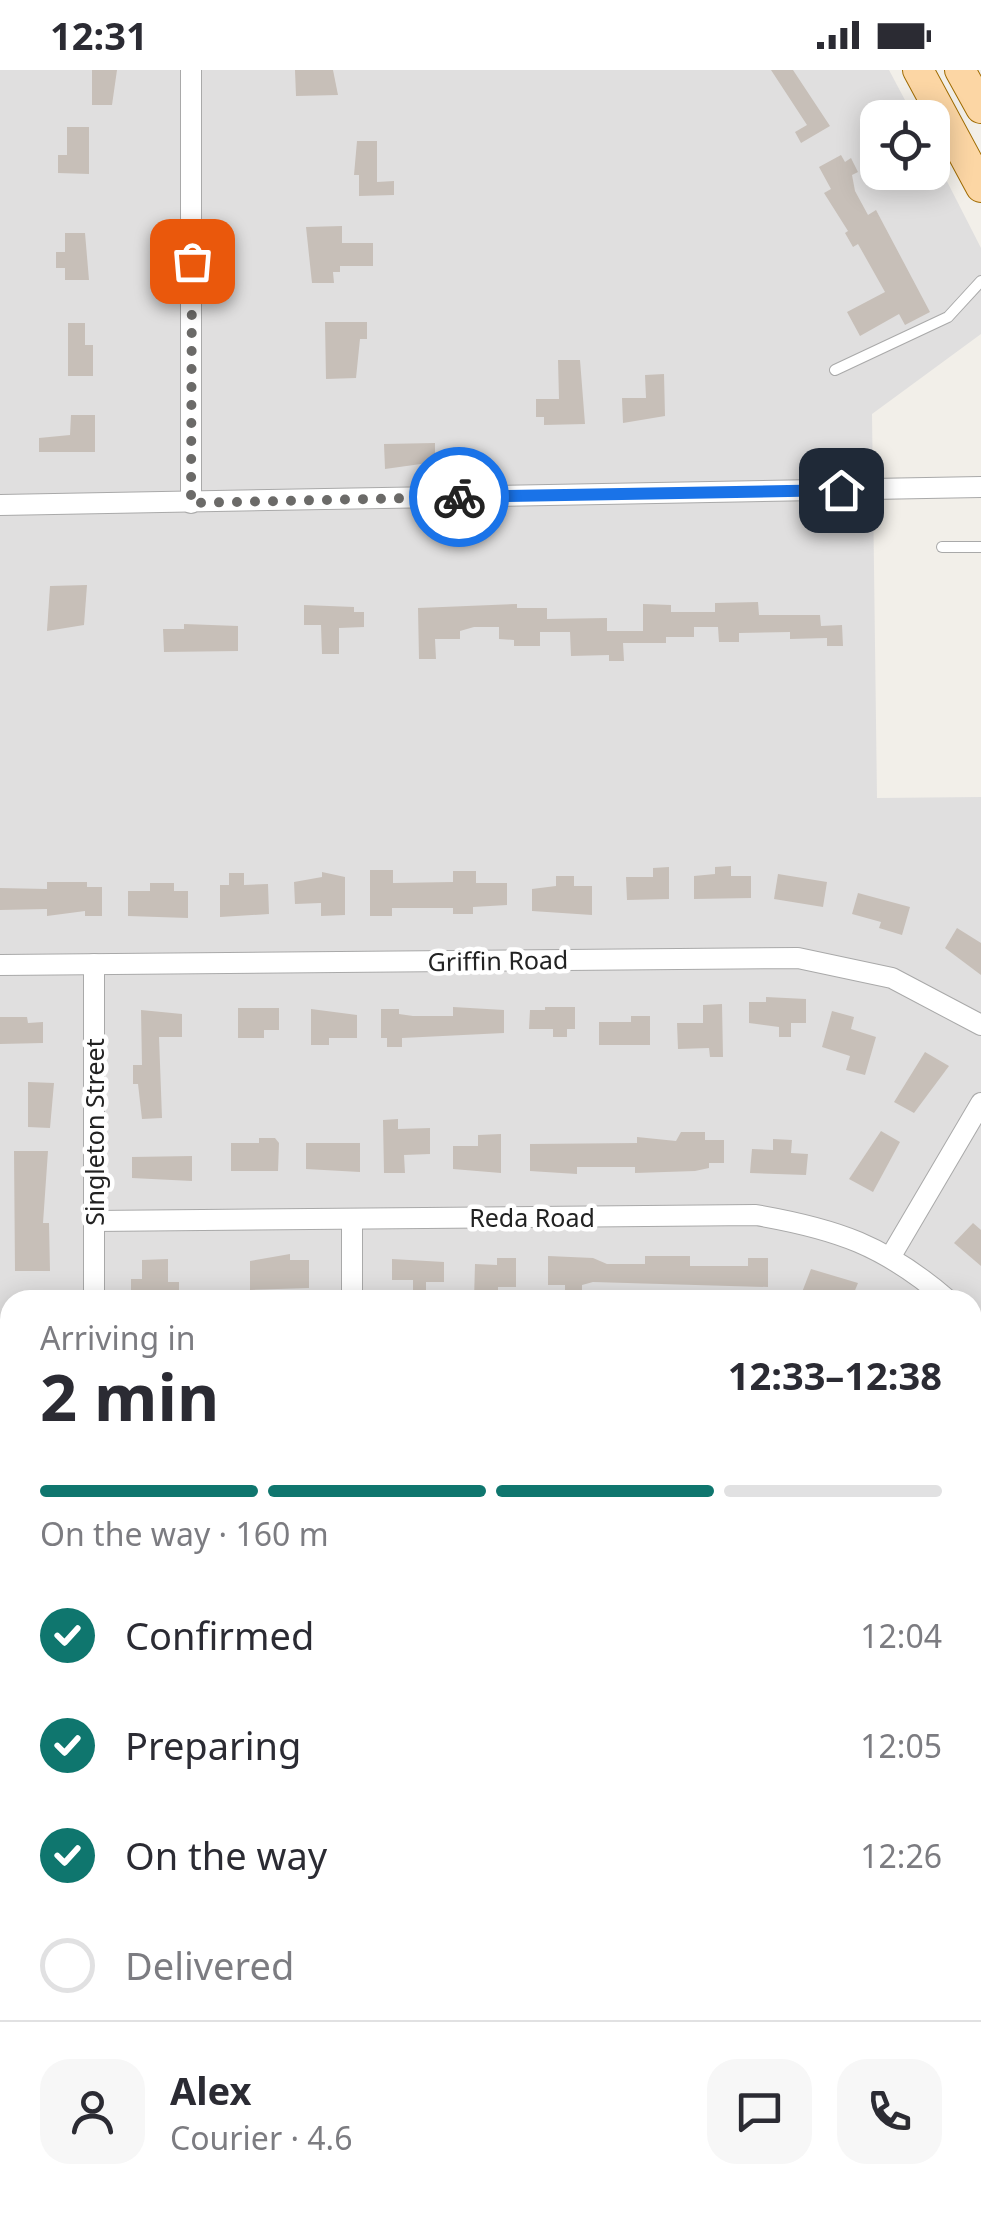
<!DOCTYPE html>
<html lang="en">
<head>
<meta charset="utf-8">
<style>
	body { margin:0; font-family:"Noto Sans",sans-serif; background:#f7f7f7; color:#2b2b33; height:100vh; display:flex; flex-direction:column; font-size:38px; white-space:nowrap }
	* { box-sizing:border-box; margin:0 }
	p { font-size:32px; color:#7c7c81 }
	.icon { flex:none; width:55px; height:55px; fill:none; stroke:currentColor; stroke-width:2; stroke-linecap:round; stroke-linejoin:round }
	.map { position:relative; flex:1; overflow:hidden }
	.drawer { position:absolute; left:0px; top:1220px; width:982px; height:930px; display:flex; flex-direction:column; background:#fff; border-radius:30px 30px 0 0; box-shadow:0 5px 25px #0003 }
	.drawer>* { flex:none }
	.tools { position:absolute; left:860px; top:30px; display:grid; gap:20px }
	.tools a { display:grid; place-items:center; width:90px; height:90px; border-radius:20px; background:#fff; box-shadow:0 5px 25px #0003; font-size:50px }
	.pin { position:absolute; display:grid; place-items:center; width:85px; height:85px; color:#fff; margin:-42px; border-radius:20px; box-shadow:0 5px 15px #0006 }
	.courier { position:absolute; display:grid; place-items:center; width:100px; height:100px; margin:-50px; border:8px solid #1a73e8; border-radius:50%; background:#fff; color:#222; box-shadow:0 2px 12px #0007 }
	.summary em { font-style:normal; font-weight:700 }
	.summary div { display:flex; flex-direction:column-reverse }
	.summary { display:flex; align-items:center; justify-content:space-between; height:170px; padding:0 40px }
	h1 { font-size:65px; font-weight:700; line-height:75px }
	.bar { display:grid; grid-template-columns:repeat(4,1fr); gap:15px 10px; align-content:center; height:120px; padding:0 40px }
	.bar i { height:12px; border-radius:8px; background:#e1e1e2 }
	.bar .current { background:#0f766e }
	.bar p { grid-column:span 4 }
	.line { display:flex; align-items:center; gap:25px; padding:0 40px; border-top:2px solid #e1e1e2 }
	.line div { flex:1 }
	.round { display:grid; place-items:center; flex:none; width:105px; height:105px; border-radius:30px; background:#f7f7f7 }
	ol { padding:0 40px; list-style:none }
	li { display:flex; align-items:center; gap:30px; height:110px }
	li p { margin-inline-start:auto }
	li .icon { padding:10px; border-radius:50%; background:#0f766e; color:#fff; stroke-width:4 }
	li:last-child { color:#7c7c81 }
	li i { width:55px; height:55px; border:5px solid #e1e1e2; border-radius:50% }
	.status { display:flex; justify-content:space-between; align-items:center; height:70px; padding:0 50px; background:#fff; direction:ltr }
	.status svg { height:28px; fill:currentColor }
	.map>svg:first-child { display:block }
</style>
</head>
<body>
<div class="status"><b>12:31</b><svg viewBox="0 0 49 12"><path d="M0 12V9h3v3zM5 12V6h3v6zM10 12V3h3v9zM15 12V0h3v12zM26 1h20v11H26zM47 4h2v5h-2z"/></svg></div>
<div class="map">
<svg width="981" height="2150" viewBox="0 0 981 2150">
	<rect width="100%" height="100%" fill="#f2efe9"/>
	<path fill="#e0dfdf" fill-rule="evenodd" d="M0 0H889L914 47 878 48V102H932L933 84 981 178V264L872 344 877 728 981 727V2150H0ZM10 1230H972V2140H10Z"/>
	<g fill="#c7bfb8">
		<polygon points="92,0 117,0 112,35 92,35"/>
		<polygon points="295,0 333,0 338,25 296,26"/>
		<polygon points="771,0 793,0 830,56 801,73 795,62 807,55"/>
		<polygon points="67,57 89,57 89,104 58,103 58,85 67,85"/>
		<polygon points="357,71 377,71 377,112 394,111 394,125 359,126 359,105 354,105"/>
		<polygon points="841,85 845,92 851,88 858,102 852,105 855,121 868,145 876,140 930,242 905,255 899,244 860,266 847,242 885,222 858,174 853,177 845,163 848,161 824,123 831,119 819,97"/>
		<polygon points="342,156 342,173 373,173 373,196 340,196 340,202 333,202 334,213 312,213 306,157"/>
		<polygon points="65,163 85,163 89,210 65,210 65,198 56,198 56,182 65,182"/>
		<polygon points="325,252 367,252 367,269 360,269 356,308 326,309"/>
		<polygon points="68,253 85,253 85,275 93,275 93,306 68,306"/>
		<polygon points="558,290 580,290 585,354 544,355 544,347 536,347 536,329 559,329"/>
		<polygon points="664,304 665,346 623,353 622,328 646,328 645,305"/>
		<polygon points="71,345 95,345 95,382 39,382 39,368 70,365"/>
		<polygon points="435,373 435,392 385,399 384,374"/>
		<polygon points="87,515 84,555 47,561 50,516"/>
		<polygon points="758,532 759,545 820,545 821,556 842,555 843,576 827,576 827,568 790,569 790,562 739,563 739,572 719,572 718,557 694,557 694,567 666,567 666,573 623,573 624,591 609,591 609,585 571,586 570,562 540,562 540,576 514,576 514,570 499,569 499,557 474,557 460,561 460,569 435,569 436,589 419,589 418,538 517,534 517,538 547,538 547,549 607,548 607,561 643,561 643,534 671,535 671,542 715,542 715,533"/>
		<polygon points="304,535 354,537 354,542 364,542 364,557 339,558 339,584 322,584 321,555 304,555"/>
		<polygon points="184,554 238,556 238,581 164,582 163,559 184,559"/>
		<polygon points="731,796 731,806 751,806 751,828 694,829 694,806 715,804 715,797"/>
		<polygon points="669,797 669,829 627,830 626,807 653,807 653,798"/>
		<polygon points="370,800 393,800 393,813 453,812 453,801 476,801 476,813 507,813 507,835 473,837 473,844 453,844 453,838 392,838 392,846 370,846"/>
		<polygon points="322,802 345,807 345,845 321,846 321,833 295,834 294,812 322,807"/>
		<polygon points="229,803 244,803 244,815 268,814 269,844 220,847 220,815 229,815"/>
		<polygon points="778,804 827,812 823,837 774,829"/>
		<polygon points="556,806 574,806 574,816 592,816 592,845 532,841 532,819 556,816"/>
		<polygon points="47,812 87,812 87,817 102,817 102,846 85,846 85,841 47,846 47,839 0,840 0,818 47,819"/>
		<polygon points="150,813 174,813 174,821 188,821 188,848 128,846 128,821 150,821"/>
		<polygon points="858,823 910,837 902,865 879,858 881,852 852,844"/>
		<polygon points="957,858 981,873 981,905 945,878"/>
		<polygon points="766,927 806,929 806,953 791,953 791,967 779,967 779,957 749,953 749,932 766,932"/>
		<polygon points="722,934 723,987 710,987 709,978 678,979 677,953 703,953 703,935"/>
		<polygon points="453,937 504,940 504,963 402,968 402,977 387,977 387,968 381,968 381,939 399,939 399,944 413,946 453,946"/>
		<polygon points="545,937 575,937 575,959 567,959 567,967 553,967 553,959 529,959 530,940 545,940"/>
		<polygon points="238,938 279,938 279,960 264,960 264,968 238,968"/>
		<polygon points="311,939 357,945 357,968 329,968 329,975 311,975"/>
		<polygon points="141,940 182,944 182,967 159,967 162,1048 142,1049 138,1014 133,1014 133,995 142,995"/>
		<polygon points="832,941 854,947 851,959 876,967 865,1005 846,1000 850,986 822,977"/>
		<polygon points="631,946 650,946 650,975 599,975 599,952 631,952"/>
		<polygon points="0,947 27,947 28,953 43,952 43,973 0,974"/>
		<polygon points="925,982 949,996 914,1043 894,1032"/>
		<polygon points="28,1012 54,1013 50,1058 28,1057"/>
		<polygon points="398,1049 398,1059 430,1058 430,1084 404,1085 405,1103 384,1103 383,1050"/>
		<polygon points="881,1061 900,1072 873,1122 849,1109"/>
		<polygon points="681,1062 705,1062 705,1070 724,1070 724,1093 709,1093 709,1098 695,1101 635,1103 635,1097 577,1097 577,1104 530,1101 530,1074 637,1073 637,1067 676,1071"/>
		<polygon points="501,1064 501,1103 453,1099 453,1076 478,1076 478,1065"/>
		<polygon points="259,1068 275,1068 279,1073 278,1101 231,1101 231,1073 259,1073"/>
		<polygon points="773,1069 792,1070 791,1083 808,1084 806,1105 750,1103 752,1079 773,1080"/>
		<polygon points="306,1073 360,1073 360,1102 306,1099"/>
		<polygon points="14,1081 48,1081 43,1153 49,1153 50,1201 15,1201"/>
		<polygon points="192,1086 192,1111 132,1108 132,1087"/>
		<polygon points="973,1153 981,1160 981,1196 954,1173"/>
		<polygon points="290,1184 290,1190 309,1190 309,1218 250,1220 250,1191"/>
		<polygon points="548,1186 593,1188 607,1194 645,1194 645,1186 690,1186 690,1196 748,1196 748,1188 768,1188 768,1217 593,1212 582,1215 582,1230 565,1230 565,1215 548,1215"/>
		<polygon points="497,1188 516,1188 516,1217 498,1217 498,1230 474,1230 475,1194 497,1195"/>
		<polygon points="168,1189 168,1212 179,1212 179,1228 131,1230 131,1209 142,1209 142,1190"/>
		<polygon points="392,1189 444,1192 444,1212 426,1212 426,1221 413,1221 413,1210 392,1210"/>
		<polygon points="811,1199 858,1213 851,1230 816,1225 814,1230 799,1230"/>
	</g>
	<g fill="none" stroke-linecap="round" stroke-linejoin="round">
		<defs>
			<g id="service">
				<polyline points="835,300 948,247 981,211"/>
				<polyline points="942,477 981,477"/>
			</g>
			<g id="minor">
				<polyline points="191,0 191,433"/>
				<polyline points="0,435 981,417"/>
				<polyline points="0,895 798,888 892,908 981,955"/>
				<polyline points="352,1149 352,1230"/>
				<path d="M94 1151 756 1145C837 1159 884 1175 948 1230"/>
				<polyline points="891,1186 981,1033"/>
				<polyline points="94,1230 94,894"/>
				<polyline points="972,1256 981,1267"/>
				<polyline points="972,1783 981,1798"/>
				<polyline points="972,2103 981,2097"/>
				<polyline points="94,2140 94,2150"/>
				<polyline points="545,2150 553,2140"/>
				<polyline points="907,2150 919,2140"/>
			</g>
			<g id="primary">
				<polyline points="918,0 981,117"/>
				<polyline points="960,0 981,38"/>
			</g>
		</defs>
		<use href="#service" stroke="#a9a9a9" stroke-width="12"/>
		<use href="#minor" stroke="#a9a9a9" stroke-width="22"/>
		<use href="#primary" stroke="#a06b00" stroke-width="32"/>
		<use href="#service" stroke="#fff" stroke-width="10"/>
		<use href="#minor" stroke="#fff" stroke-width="20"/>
		<use href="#primary" stroke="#fcd6a4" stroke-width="30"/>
	</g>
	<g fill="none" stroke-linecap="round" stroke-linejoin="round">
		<polyline stroke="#6b6a68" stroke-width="10" stroke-dasharray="0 18" points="192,191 191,433 459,427"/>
		<polyline stroke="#1a73e8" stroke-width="12" points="459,427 841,420"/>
	</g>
	<g text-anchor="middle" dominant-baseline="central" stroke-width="9" stroke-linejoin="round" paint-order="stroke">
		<g font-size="25" fill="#222" stroke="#fff">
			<text transform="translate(498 890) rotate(-1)">Griffin Road</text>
			<text transform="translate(94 1062) rotate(-90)">Singleton Street</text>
			<text x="532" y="1147">Reda Road</text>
		</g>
	</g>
</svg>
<div class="tools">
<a><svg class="icon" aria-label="locate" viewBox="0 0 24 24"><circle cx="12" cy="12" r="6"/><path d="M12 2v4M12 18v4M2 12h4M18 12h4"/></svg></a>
</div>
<div class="pin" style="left:192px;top:191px;background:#ea580c"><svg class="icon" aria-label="bag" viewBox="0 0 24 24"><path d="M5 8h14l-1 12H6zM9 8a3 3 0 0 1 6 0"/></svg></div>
<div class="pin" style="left:841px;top:420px;background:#1f2937"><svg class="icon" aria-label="home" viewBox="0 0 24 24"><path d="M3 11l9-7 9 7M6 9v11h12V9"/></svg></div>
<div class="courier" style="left:459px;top:427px"><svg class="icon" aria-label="bike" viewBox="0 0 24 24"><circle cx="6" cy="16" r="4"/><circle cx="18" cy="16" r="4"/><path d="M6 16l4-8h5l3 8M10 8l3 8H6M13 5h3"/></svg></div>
<section class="drawer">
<div class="summary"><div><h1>2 min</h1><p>Arriving in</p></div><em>12:33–12:38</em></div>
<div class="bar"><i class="current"></i><i class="current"></i><i class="current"></i><i></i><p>On the way · 160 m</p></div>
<ol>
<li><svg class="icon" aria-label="check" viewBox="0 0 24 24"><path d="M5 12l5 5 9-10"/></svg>Confirmed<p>12:04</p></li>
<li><svg class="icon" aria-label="check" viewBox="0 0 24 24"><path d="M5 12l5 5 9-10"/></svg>Preparing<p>12:05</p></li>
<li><svg class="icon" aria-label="check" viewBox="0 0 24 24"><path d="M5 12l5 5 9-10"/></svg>On the way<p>12:26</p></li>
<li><i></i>Delivered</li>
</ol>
<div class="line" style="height:180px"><a class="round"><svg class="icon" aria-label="person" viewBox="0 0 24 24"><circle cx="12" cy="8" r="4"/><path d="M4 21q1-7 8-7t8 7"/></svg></a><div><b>Alex</b><p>Courier · 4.6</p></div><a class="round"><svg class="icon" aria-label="chat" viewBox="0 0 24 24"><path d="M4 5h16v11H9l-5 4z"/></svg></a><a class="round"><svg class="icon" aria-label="phone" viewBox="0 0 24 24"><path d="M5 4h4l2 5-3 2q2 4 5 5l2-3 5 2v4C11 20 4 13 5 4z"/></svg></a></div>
</section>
</div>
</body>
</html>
